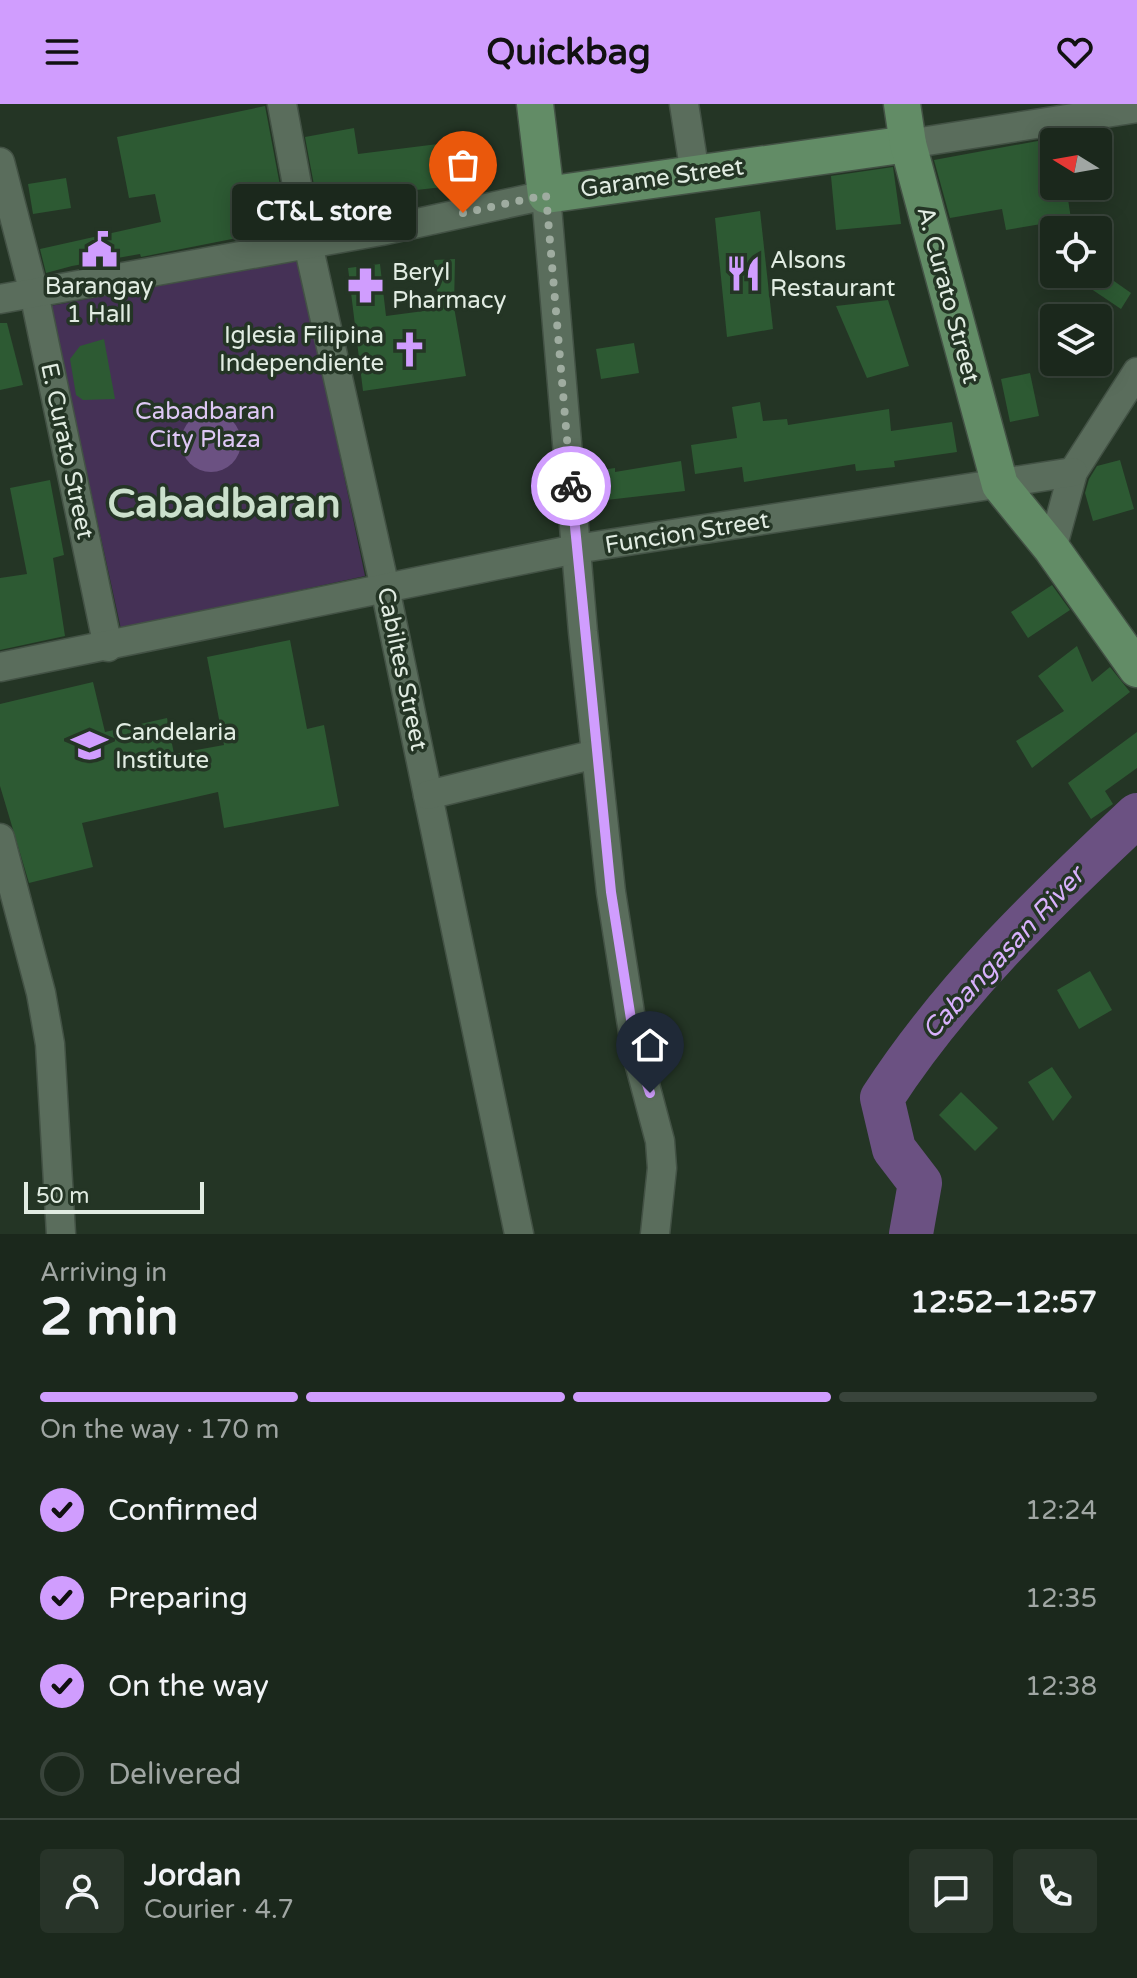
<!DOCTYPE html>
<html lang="en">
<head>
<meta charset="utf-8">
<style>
	body { margin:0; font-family:"Varela Round",sans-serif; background:#283429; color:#f1f3f6; height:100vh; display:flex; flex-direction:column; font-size:30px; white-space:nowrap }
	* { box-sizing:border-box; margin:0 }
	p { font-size:26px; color:#a0a6a3 }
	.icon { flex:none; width:44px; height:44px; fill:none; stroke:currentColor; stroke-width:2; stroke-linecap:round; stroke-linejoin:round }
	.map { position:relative; height:1130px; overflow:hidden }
	.side { display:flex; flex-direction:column; background:#1b281c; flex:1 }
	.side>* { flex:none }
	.needle { width:52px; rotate:281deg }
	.buttons { position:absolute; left:1040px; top:24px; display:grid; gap:16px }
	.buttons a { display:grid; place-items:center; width:72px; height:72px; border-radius:8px; background:#1b281c; box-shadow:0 4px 20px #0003,0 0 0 2px #39443b; font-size:40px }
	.scale { position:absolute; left:24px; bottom:20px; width:180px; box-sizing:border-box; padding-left:8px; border:4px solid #e1ece2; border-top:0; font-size:22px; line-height:28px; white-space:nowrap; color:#e1ece2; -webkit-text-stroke:6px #243525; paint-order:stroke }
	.pin { position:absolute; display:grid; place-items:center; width:68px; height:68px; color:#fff; margin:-82px -34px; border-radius:50% 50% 50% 0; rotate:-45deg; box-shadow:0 0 8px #0007 }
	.pin .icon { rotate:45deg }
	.courier { position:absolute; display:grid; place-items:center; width:80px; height:80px; margin:-40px; border:6px solid #d09dfe; border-radius:50%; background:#fff; color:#222; box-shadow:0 2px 10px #0007 }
	.bubble { position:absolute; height:56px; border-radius:8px; background:#1b281c; box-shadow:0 4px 20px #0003,0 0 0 2px #39443b; font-size:26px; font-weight:700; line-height:56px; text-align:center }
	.head em { font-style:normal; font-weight:700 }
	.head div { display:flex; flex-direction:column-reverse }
	.head { display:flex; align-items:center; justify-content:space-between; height:136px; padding:0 40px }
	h1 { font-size:52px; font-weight:700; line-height:60px }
	.bar { display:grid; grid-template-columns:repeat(4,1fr); gap:12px 8px; align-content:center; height:96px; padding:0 40px }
	.bar i { height:10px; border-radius:6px; background:#39443b }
	.bar .current { background:#d09dfe }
	.bar p { grid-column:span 4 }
	.line { display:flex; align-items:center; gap:20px; padding:0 40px; border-top:2px solid #39443b }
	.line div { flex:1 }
	.round { display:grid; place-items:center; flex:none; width:84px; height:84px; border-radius:8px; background:#283429 }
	ol { padding:0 40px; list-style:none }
	li { display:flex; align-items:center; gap:24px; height:88px }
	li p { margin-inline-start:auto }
	li .icon { padding:8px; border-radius:50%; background:#d09dfe; color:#111; stroke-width:4 }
	li:last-child { color:#a0a6a3 }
	li i { width:44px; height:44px; border:4px solid #39443b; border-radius:50% }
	header { display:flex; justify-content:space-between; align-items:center; height:104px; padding:0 40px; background:#d09dfe; color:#111; font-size:36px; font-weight:700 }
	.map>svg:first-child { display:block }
</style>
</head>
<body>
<header><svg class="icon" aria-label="menu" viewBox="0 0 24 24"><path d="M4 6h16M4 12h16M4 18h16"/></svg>Quickbag<svg class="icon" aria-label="heart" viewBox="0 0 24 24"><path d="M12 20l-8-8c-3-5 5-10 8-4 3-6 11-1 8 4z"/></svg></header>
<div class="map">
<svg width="1137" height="1130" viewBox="0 0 1137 1130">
	<rect width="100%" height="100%" fill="#243525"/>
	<polygon fill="#453156" points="299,156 365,472 121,525 50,202"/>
	<circle fill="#6b5182" cx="211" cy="338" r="30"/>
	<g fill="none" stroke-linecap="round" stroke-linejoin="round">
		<path stroke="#6b5182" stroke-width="44" d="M911 1130 920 1079 894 1045 882 994C952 886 1044 798 1137 711"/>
	</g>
	<g fill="#2d5a33">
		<polygon points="265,2 288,124 141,153 140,150 72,162 46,169 40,145 161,118 155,90 129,94 117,33"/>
		<polygon points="354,24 358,50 438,40 443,83 372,91 371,88 317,97 305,33"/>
		<polygon points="1054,34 1054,82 1066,82 1071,115 1006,126 1002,105 950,114 934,56"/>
		<polygon points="893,63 901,120 836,126 831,72"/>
		<polygon points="66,74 71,104 33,110 28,80"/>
		<polygon points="760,107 773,225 727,233 715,114"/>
		<polygon points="455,155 454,203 466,272 363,287 348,164 380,160 386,212 439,205 434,156"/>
		<polygon points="1069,170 1104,170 1131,189 1121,205"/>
		<polygon points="888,196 909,262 867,274 836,202"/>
		<polygon points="0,219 7,219 23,281 0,286"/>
		<polygon points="104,235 115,295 83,296 76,291 70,255 80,242"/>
		<polygon points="634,239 639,269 601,275 596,245"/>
		<polygon points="1030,269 1039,312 1010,318 1001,275"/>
		<polygon points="760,298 763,317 787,315 788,321 889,305 891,327 952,318 957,348 894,357 895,363 856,367 855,360 744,378 742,363 695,370 691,341 737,334 732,303"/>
		<polygon points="1120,356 1134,405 1093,417 1085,389 1089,375 1097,362"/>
		<polygon points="681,357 685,387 589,398 586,368 615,364 615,368"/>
		<polygon points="50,376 64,451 53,454 65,532 0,546 0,474 27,470 10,384"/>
		<polygon points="1052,481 1070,506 1028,534 1011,508"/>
		<polygon points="290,536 307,625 324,621 339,702 224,724 218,688 82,719 93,763 29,779 0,682 0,600 93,578 105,628 167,614 174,650 224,641 207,553"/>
		<polygon points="1077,542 1092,578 1110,563 1130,588 1032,664 1016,637 1064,607 1038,572"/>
		<polygon points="1137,628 1137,664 1105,687 1113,700 1091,715 1068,679"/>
		<polygon points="1090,867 1112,906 1079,925 1057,886"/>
		<polygon points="1052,963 1072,993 1053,1017 1028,978"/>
		<polygon points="961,988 998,1024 975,1047 939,1011"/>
	</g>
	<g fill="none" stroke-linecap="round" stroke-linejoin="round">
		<defs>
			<g id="minor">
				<polyline points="282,0 308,140 385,484 519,1130"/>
				<polyline points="684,0 695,70"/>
				<polyline points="908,40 1137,4"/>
				<polyline points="0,58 34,189 108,543"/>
				<polyline points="0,195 381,127 546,91 583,528 611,788 636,947 660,1037 662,1064 655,1130"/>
				<polyline points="1052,445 1073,368 1137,268"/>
				<polyline points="0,563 576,445 1073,368"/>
				<polyline points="428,691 596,650"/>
				<polyline points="0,734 41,889 50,940 61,1130"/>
			</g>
			<g id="major">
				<polyline points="535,0 546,91 908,40"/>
				<polyline points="902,0 908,40 1000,381 1052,445 1137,565"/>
			</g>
		</defs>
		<use href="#minor" stroke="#435245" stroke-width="31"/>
		<use href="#major" stroke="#435245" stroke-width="39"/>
		<use href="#minor" stroke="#5a6d5c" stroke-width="28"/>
		<use href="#major" stroke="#628c66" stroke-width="36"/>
	</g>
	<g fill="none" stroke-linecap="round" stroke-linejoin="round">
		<polyline stroke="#9faca0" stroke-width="8" stroke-dasharray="0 14.4" points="463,109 546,91 571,382"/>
		<polyline stroke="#d09dfe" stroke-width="10" points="571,382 611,788 636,947 650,989"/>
	</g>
	<defs>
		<symbol id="civic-bare" viewBox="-9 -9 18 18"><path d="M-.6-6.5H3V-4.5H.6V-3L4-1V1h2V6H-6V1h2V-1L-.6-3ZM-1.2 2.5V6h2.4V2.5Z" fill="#d09dfe" stroke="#243525" stroke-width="2.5" paint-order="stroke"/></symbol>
		<symbol id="restaurant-bare" viewBox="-9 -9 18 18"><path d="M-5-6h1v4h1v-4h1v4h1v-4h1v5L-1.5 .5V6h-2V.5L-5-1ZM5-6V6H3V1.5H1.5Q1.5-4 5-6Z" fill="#d09dfe" stroke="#243525" stroke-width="2.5" paint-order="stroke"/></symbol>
		<symbol id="pharmacy-bare" viewBox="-9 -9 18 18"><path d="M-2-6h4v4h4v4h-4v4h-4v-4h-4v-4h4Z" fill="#d09dfe" stroke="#243525" stroke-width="2.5" paint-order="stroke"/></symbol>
		<symbol id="church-bare" viewBox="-9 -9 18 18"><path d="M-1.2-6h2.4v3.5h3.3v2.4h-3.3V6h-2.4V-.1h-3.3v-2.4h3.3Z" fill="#d09dfe" stroke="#243525" stroke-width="2.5" paint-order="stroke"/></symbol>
		<symbol id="school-bare" viewBox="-9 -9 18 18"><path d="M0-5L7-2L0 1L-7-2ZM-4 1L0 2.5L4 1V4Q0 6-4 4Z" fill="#d09dfe" stroke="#243525" stroke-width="2.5" paint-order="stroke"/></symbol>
	</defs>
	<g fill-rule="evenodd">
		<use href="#civic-bare" x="74" y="120" width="51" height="51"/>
		<use href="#restaurant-bare" x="718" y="144" width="51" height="51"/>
		<use href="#pharmacy-bare" x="340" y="156" width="51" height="51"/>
		<use href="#church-bare" x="384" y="220" width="51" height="51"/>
		<use href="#school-bare" x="64" y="616" width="51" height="51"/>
	</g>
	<g text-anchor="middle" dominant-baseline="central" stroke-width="7" stroke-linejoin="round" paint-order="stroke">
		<g font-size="24" fill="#e1ece2" stroke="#243525">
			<text transform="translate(662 74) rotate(-8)">Garame Street</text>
			<text transform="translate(948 191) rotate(75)">A. Curato Street</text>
			<text transform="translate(67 347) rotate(78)">E. Curato Street</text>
			<text transform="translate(687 429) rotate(-9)">Funcion Street</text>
			<text transform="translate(402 565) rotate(78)">Cabiltes Street</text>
		</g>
		<g font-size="24" fill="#e1ece2" stroke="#243525" text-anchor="start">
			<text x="770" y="156">Alsons<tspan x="770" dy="28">Restaurant</tspan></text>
			<text x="392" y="168">Beryl<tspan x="392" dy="28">Pharmacy</tspan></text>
			<text x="99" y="182" text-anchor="middle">Barangay<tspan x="99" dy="28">1 Hall</tspan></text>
			<text x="384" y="231" text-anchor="end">Iglesia Filipina<tspan x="384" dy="28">Independiente</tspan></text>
			<text x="115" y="628">Candelaria<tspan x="115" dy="28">Institute</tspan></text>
		</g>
		<g font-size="24" fill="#dec7f5" stroke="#243525">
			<text x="205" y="307">Cabadbaran<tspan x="205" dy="28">City Plaza</tspan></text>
		</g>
		<g font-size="26" font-style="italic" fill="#d8b1fc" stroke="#243525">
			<text transform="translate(1003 849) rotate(-47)">Cabangasan River</text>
		</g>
		<g font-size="40" font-weight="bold" fill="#cbe0cc" stroke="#243525">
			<text x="224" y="400">Cabadbaran</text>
		</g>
	</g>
</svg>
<div class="buttons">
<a><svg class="needle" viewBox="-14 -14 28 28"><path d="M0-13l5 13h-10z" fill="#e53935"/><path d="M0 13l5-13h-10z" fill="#a0a6a3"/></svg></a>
<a><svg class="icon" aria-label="locate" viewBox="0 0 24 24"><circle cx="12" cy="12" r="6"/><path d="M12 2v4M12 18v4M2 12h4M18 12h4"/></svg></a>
<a><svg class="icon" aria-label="layers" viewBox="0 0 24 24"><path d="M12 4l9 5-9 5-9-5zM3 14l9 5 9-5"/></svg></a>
</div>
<div class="scale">50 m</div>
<div class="pin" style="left:463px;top:109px;background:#ea580c"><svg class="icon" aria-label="bag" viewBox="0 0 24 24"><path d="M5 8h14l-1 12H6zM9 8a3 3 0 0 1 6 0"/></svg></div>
<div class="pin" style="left:650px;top:989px;background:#1f2937"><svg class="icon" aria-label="home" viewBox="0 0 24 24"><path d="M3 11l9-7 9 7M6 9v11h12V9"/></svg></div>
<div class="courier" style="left:571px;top:382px"><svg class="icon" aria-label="bike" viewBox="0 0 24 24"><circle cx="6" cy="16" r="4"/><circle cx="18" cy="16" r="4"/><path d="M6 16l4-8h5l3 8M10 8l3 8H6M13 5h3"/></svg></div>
<div class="bubble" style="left:232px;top:80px;width:184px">CT&amp;L store</div>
</div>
<section class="side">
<div class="head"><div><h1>2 min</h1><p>Arriving in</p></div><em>12:52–12:57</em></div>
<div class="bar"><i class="current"></i><i class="current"></i><i class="current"></i><i></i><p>On the way · 170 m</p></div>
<ol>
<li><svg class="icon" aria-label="check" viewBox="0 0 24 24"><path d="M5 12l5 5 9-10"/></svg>Confirmed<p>12:24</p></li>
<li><svg class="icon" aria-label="check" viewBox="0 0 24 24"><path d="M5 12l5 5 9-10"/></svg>Preparing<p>12:35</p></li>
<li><svg class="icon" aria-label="check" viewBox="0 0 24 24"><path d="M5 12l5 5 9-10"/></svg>On the way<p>12:38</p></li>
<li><i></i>Delivered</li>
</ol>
<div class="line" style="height:144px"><a class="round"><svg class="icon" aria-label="person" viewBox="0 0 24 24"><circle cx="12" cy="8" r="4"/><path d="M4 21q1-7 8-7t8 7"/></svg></a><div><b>Jordan</b><p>Courier · 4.7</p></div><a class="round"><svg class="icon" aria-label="chat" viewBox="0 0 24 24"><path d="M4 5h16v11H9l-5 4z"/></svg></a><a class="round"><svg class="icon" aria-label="phone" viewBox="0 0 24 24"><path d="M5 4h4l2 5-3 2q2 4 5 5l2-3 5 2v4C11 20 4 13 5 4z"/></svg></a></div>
</section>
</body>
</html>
